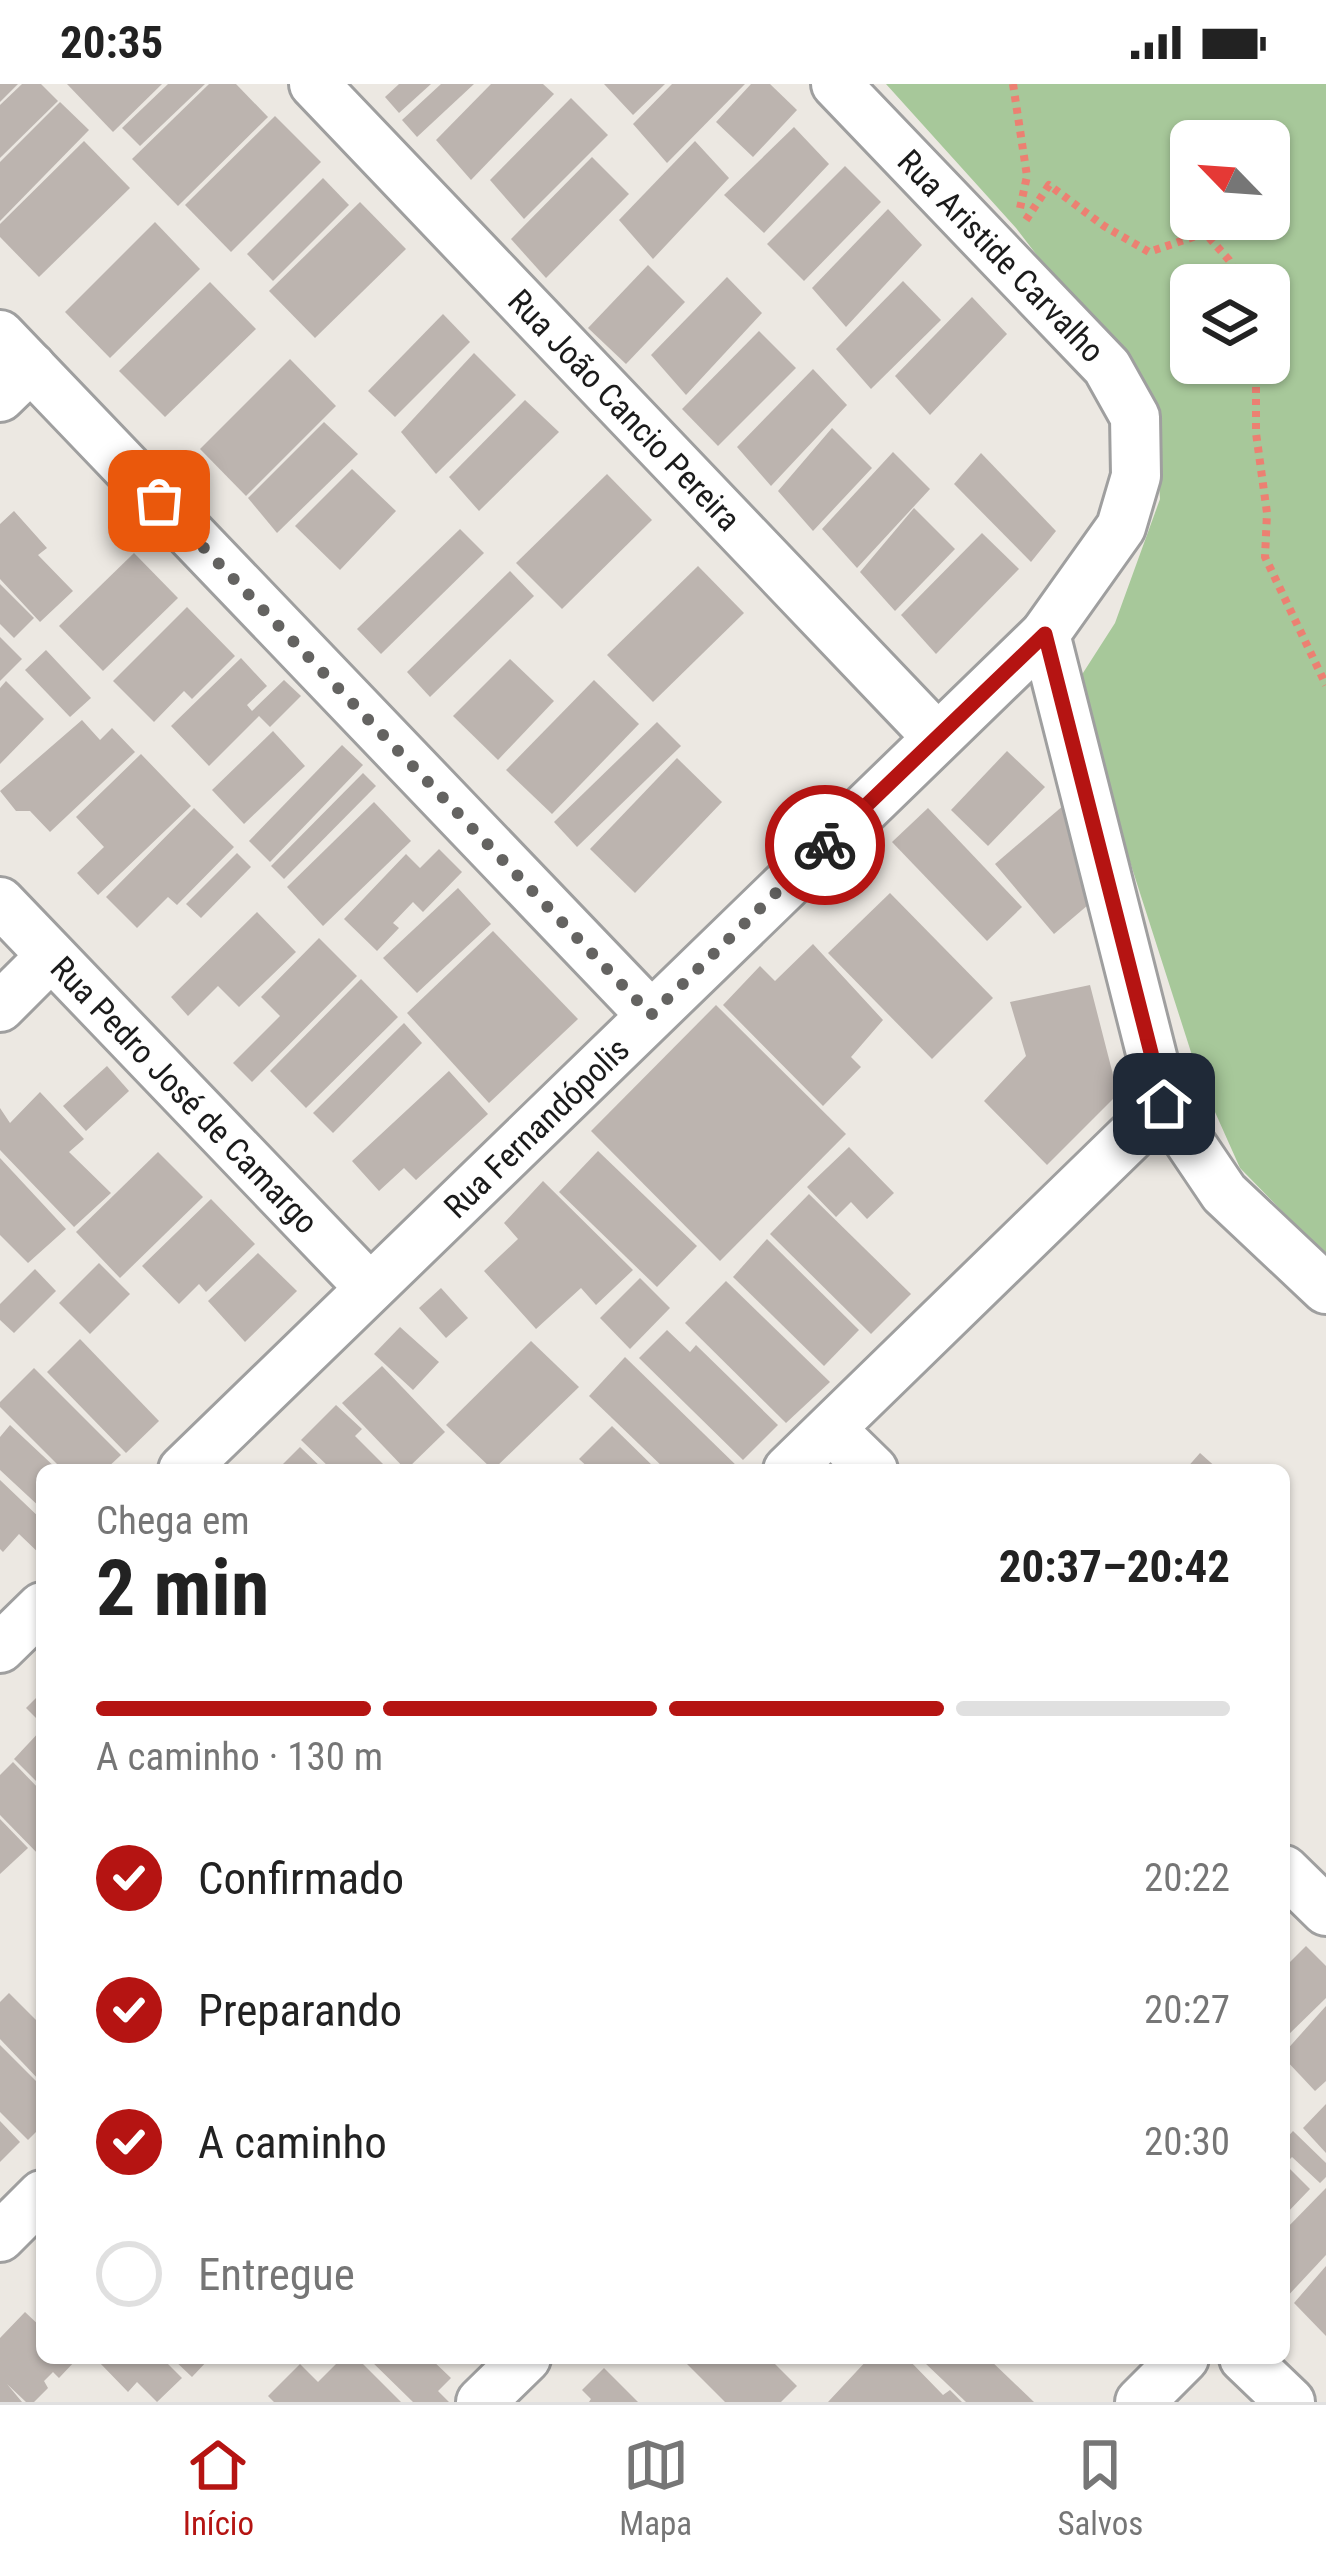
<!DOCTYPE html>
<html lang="pt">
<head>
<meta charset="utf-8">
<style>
	body { margin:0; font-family:"Roboto Condensed",sans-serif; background:#f2f2f2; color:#222; height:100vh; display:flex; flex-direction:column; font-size:45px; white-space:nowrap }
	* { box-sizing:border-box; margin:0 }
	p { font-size:39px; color:#767676 }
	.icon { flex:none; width:66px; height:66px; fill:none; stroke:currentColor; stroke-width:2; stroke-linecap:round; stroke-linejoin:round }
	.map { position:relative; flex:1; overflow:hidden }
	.side { position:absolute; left:36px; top:1380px; width:1254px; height:900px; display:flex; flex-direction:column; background:#fff; border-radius:18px; box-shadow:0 3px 9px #0004 }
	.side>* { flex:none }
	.needle { width:78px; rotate:295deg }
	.buttons { position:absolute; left:1170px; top:36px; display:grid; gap:24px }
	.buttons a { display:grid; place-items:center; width:120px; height:120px; border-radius:18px; background:#fff; box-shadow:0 3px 9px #0004; font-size:60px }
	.pin { position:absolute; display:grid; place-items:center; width:102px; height:102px; color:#fff; margin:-51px; border-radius:24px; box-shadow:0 6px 18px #0006 }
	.courier { position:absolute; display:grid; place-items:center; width:120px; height:120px; margin:-60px; border:9px solid #b51412; border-radius:50%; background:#fff; color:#222; box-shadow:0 3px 15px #0007 }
	.headline em { font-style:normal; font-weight:700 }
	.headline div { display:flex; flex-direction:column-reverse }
	.headline { display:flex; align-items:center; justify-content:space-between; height:204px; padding:0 60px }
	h1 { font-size:78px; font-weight:700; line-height:90px }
	.bar { display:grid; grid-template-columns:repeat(4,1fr); gap:18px 12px; align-content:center; height:144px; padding:0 60px }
	.bar i { height:15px; border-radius:9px; background:#e0e0e0 }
	.bar .on { background:#b51412 }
	.bar p { grid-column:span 4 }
	ol { padding:0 60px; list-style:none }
	li { display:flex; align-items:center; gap:36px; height:132px }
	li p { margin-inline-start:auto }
	li .icon { padding:12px; border-radius:50%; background:#b51412; color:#fff; stroke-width:4 }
	li:last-child { color:#767676 }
	li i { width:66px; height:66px; border:6px solid #e0e0e0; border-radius:50% }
	.status { display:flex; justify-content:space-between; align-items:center; height:84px; padding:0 60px; background:#fff; direction:ltr }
	.status svg { height:33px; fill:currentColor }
	.dock { display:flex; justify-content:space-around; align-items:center; height:168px; border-top:3px solid #e0e0e0; background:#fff; font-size:33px; color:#767676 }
	.dock a { display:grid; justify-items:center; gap:6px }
	.dock .on { color:#b51412 }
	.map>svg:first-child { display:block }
</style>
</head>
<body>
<div class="status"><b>20:35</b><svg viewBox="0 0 49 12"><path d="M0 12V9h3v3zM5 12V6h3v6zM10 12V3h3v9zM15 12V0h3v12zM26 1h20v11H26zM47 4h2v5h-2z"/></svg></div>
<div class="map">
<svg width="1326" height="2318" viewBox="0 0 1326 2318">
	<rect width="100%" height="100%" fill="#ece8e2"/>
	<path fill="#a7c89a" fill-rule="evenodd" d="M886 0H1326V1172L1240 1084 1198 990 1074 603 1115 539 1160 415 1155 325 1016 144ZM1191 57H1269V135H1191ZM1191 201H1269V279H1191Z"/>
	<g fill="#bcb4af">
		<polygon points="0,0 18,0 0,18"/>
		<polygon points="22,0 41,0 58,17 0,74 0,21"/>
		<polygon points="67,0 162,0 113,48"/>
		<polygon points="168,0 205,0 140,62 122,44"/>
		<polygon points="209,0 236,0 268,33 178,122 132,75"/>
		<polygon points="399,0 431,0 399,29 385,13"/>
		<polygon points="441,0 474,0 417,53 402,36"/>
		<polygon points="491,0 543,0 554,10 471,96 436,56"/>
		<polygon points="604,0 665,0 633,31"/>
		<polygon points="672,0 745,0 667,79 633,40"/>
		<polygon points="751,0 770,0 797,26 753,73 716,38"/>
		<polygon points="571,14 608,51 524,135 490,96"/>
		<polygon points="60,18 89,46 0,137 0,78"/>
		<polygon points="275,32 321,78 231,168 185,121"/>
		<polygon points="794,43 829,80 764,149 724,111"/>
		<polygon points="84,57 130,104 39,193 0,153 0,140"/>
		<polygon points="695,57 729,94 653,175 619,136"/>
		<polygon points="592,73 629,110 546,194 511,155"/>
		<polygon points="845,82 881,118 804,197 767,160"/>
		<polygon points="323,94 349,121 273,197 247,170"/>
		<polygon points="360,118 406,165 315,254 269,207"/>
		<polygon points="888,125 922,161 846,243 812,204"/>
		<polygon points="155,138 200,185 110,274 65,228"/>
		<polygon points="648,181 685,218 626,280 588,244"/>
		<polygon points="727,193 762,229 686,311 651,271"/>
		<polygon points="903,197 941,236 871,305 836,265"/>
		<polygon points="210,198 256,245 165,333 119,287"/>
		<polygon points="972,213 1007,250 930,331 895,292"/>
		<polygon points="443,230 470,258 395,333 368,307"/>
		<polygon points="759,247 796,284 718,362 682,325"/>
		<polygon points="474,269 516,311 436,390 401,348"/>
		<polygon points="290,275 336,322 246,412 200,365"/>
		<polygon points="813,285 847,321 771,402 737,363"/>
		<polygon points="525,316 559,348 479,427 449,393"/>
		<polygon points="324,338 358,370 277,449 248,414"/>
		<polygon points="832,344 872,384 813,447 778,407"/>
		<polygon points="893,368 930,405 857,484 822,445"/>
		<polygon points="981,369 1056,447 1031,478 954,400"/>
		<polygon points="352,385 396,427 340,486 295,442"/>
		<polygon points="607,390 652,436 562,525 516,479"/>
		<polygon points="914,424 955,465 895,527 860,488"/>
		<polygon points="14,427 47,464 38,471 73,507 40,538 0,495 0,440"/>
		<polygon points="460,445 484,469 381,570 357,545"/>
		<polygon points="982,449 1019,485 936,570 901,531"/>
		<polygon points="134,469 178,514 103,587 59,542"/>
		<polygon points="698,482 744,529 653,618 607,571"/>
		<polygon points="510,487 534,512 430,613 407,588"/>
		<polygon points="0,500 34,534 14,554 0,540"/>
		<polygon points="187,523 235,572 192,615 184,607 154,638 113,597"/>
		<polygon points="0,553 22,575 0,597"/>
		<polygon points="46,566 91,614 70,633 25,586"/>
		<polygon points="241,574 267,602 247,621 252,627 284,596 301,612 270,643 259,632 209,682 171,642"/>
		<polygon points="510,575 554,617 498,676 453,632"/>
		<polygon points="594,596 639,640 552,730 506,686"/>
		<polygon points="6,597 44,635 0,680 0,604"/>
		<polygon points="82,636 100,656 112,644 135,668 50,748 30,727 16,727 0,707"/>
		<polygon points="657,638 681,662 577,763 554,738"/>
		<polygon points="273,647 305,682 244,740 212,706"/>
		<polygon points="342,661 363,681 270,778 249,757"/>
		<polygon points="1007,667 1045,703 988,762 951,726"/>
		<polygon points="141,670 191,722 98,811 77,789 104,763 76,733"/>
		<polygon points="677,674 722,718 635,809 590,765"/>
		<polygon points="363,689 376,702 284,795 271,782"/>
		<polygon points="374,718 411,757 323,842 287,803"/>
		<polygon points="1064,721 1088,821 1054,850 995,780"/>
		<polygon points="194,724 234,763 177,821 168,813 137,844 106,813"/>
		<polygon points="928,724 1022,823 987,857 892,758"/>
		<polygon points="439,765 462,788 423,828 413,818 393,839 399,844 377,867 344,835 406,770 420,784"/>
		<polygon points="237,769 251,783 201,834 186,820"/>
		<polygon points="458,804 491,840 417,909 383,874"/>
		<polygon points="890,809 993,914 932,975 828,869"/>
		<polygon points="257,828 296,868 239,923 218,902 188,932 171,913"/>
		<polygon points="493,847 578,935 489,1019 407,929"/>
		<polygon points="319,854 357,892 252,998 233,979 280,932 261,913"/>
		<polygon points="813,860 883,936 851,973 861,983 823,1022 723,921 760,882 775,897"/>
		<polygon points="361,895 398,933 306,1024 270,987"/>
		<polygon points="1090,901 1118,1010 1047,1081 984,1017 1026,972 1010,918"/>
		<polygon points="716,921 846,1050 720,1177 591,1047"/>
		<polygon points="404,939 422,959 333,1049 313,1029"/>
		<polygon points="107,982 129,1007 86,1047 63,1022"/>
		<polygon points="449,987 488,1030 416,1096 404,1084 379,1107 352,1077"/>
		<polygon points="40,1008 84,1055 69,1068 111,1109 74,1143 0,1066 0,1024 10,1039"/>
		<polygon points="849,1063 894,1109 867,1135 851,1118 836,1133 807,1103"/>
		<polygon points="598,1067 697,1162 657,1203 559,1108"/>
		<polygon points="158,1068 203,1113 120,1194 76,1148"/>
		<polygon points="0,1074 66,1145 28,1179 0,1151"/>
		<polygon points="543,1097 633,1186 596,1221 581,1204 536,1245 484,1187 518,1155 504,1139"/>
		<polygon points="809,1110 911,1210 871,1250 770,1150"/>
		<polygon points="211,1115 255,1160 206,1208 199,1200 179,1220 142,1182"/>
		<polygon points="767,1155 859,1246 824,1282 733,1193"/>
		<polygon points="258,1169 297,1207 245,1258 208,1217"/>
		<polygon points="99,1179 130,1210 90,1250 59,1219"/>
		<polygon points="35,1185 56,1207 14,1249 0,1236 0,1220"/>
		<polygon points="640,1194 670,1224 630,1265 600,1234"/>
		<polygon points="726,1197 830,1298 786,1339 685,1239"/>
		<polygon points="441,1204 468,1234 446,1254 419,1224"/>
		<polygon points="400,1243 439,1278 413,1306 374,1270"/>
		<polygon points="667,1246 690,1268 696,1261 778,1341 743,1376 639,1274"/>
		<polygon points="80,1255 159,1337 126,1369 47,1288"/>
		<polygon points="531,1257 579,1303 493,1386 446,1341"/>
		<polygon points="625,1273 741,1386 666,1386 589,1312"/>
		<polygon points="382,1282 445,1348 406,1386 342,1319"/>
		<polygon points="34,1284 121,1371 105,1386 63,1386 0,1323 0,1318"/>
		<polygon points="336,1321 362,1345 355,1352 389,1386 332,1386 301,1356"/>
		<polygon points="10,1341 58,1386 42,1386 42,1425 0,1386 0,1353"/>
		<polygon points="612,1342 657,1386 591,1386 579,1375"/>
		<polygon points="300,1363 324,1386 277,1386"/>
		<polygon points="1200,1369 1219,1386 1185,1386"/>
		<polygon points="0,1396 42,1436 42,1472 19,1450 3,1468 0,1465"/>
		<polygon points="42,1608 42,1640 26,1624"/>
		<polygon points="42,1645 42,1703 14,1675"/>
		<polygon points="13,1678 42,1708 42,1774 0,1731 0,1691"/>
		<polygon points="0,1735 28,1764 0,1790"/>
		<polygon points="1306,1862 1326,1882 1326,1914 1284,1955 1284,1884"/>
		<polygon points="9,1909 42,1942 42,1999 0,1955 0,1918"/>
		<polygon points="1326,1922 1326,1997 1315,2007 1284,1974 1284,1969"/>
		<polygon points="0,1961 42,2003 42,2042 28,2056 0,2028"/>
		<polygon points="1326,2020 1326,2069 1303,2044"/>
		<polygon points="0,2037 20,2058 0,2078"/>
		<polygon points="1293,2047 1326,2079 1326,2093 1320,2099 1292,2073 1285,2080 1310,2105 1284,2132 1284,2057"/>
		<polygon points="1326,2104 1326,2171 1284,2216 1284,2147"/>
		<polygon points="1326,2182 1326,2252 1294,2219"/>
		<polygon points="25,2228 42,2244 42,2274 75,2277 59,2294 53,2288 44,2297 48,2304 34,2318 26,2318 7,2300 22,2318 0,2318 0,2254"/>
		<polygon points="103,2274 162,2274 182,2294 157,2318 137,2298 128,2308 99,2278"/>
		<polygon points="172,2274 210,2274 192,2293"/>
		<polygon points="342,2274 357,2274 401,2318 274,2318 268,2312 300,2280 318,2298"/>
		<polygon points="368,2274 430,2274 451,2294 438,2307 449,2318 413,2318"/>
		<polygon points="681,2274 769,2274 797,2302 781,2318 725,2318"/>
		<polygon points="869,2274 907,2274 943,2311 950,2306 962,2318 828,2318"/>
		<polygon points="929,2274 988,2274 1034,2318 966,2318 925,2279"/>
		<polygon points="604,2284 638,2318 589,2318 591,2315 582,2306"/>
	</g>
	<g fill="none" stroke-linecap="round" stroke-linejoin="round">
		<defs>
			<g id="minor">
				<path id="s1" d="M314 0 936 652"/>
				<polyline points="0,251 651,931"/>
				<polyline points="0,313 31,283"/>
				<polyline points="1045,550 1164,1020 1224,1109 1326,1205"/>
				<path id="s2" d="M0 818 370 1204"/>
				<polyline points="0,923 51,872"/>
				<polyline points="831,1345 873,1386"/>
				<path id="s3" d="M183 1386 1045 550 1121 443 1136 392 1135 333 1107 283 836 0"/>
				<polyline points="788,1386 1164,1020"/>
				<polyline points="0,1564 42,1523"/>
				<polyline points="1284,1786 1326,1827"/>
				<polyline points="0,2153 42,2111"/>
				<polyline points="1244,2274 1290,2318"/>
				<polyline points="481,2318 526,2274"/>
				<polyline points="1140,2318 1184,2274"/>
			</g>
		</defs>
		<use href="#minor" stroke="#9f9f9f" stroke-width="54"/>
		<g stroke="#ec8072" stroke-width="8" stroke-dasharray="6 6" stroke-linecap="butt">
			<polyline points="1013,0 1027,92 1019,129"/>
			<polyline points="1026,136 1049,101 1104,142 1149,168 1205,149 1229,176 1242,201"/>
			<polyline points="1256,279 1256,349 1267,429 1265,473 1326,601"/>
		</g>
		<use href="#minor" stroke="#fff" stroke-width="48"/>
	</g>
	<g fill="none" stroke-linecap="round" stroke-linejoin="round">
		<polyline stroke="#646361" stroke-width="12" stroke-dasharray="0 21.6" points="159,417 651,931 825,761"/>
		<polyline stroke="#b51412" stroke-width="15" points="825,761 1045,550 1164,1020"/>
	</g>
	<g text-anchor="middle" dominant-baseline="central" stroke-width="10" stroke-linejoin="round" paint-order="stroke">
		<g font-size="33" fill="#1b1b1b" stroke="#fff">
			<text transform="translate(1001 172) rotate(46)">Rua Aristide Carvalho</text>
			<text stroke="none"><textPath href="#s1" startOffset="450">Rua João Cancio Pereira</textPath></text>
			<text stroke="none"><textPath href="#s2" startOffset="267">Rua Pedro José de Camargo</textPath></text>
			<text stroke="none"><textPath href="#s3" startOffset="492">Rua Fernandópolis</textPath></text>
		</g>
	</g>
</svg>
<div class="buttons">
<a><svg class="needle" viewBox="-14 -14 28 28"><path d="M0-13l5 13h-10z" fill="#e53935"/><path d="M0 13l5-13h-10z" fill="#767676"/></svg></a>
<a><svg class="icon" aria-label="layers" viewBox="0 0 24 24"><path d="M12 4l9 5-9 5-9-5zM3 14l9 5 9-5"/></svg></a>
</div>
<div class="pin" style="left:159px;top:417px;background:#ea580c"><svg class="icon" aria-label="bag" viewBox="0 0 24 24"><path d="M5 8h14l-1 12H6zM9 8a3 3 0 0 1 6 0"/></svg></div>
<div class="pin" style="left:1164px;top:1020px;background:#1f2937"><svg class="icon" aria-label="home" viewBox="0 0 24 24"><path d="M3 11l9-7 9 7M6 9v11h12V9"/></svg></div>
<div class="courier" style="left:825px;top:761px"><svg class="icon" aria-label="bike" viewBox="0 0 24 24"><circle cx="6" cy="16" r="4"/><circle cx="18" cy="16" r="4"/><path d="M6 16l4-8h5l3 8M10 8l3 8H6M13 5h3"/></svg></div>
<section class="side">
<div class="headline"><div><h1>2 min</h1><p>Chega em</p></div><em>20:37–20:42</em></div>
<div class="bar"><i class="on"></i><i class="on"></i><i class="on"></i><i></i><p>A caminho · 130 m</p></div>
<ol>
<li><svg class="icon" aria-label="check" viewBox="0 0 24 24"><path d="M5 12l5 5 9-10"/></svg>Confirmado<p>20:22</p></li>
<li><svg class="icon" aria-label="check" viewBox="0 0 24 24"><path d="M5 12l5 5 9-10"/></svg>Preparando<p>20:27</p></li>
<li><svg class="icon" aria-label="check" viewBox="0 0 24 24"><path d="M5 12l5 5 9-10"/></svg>A caminho<p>20:30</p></li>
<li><i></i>Entregue</li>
</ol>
</section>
</div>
<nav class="dock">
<a class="on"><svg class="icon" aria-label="home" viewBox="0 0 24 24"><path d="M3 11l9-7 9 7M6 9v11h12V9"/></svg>Início</a>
<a><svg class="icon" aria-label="map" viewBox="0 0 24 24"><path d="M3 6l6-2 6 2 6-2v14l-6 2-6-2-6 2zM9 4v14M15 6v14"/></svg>Mapa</a>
<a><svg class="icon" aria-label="saved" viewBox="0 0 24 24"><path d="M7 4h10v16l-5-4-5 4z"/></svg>Salvos</a>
</nav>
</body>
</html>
